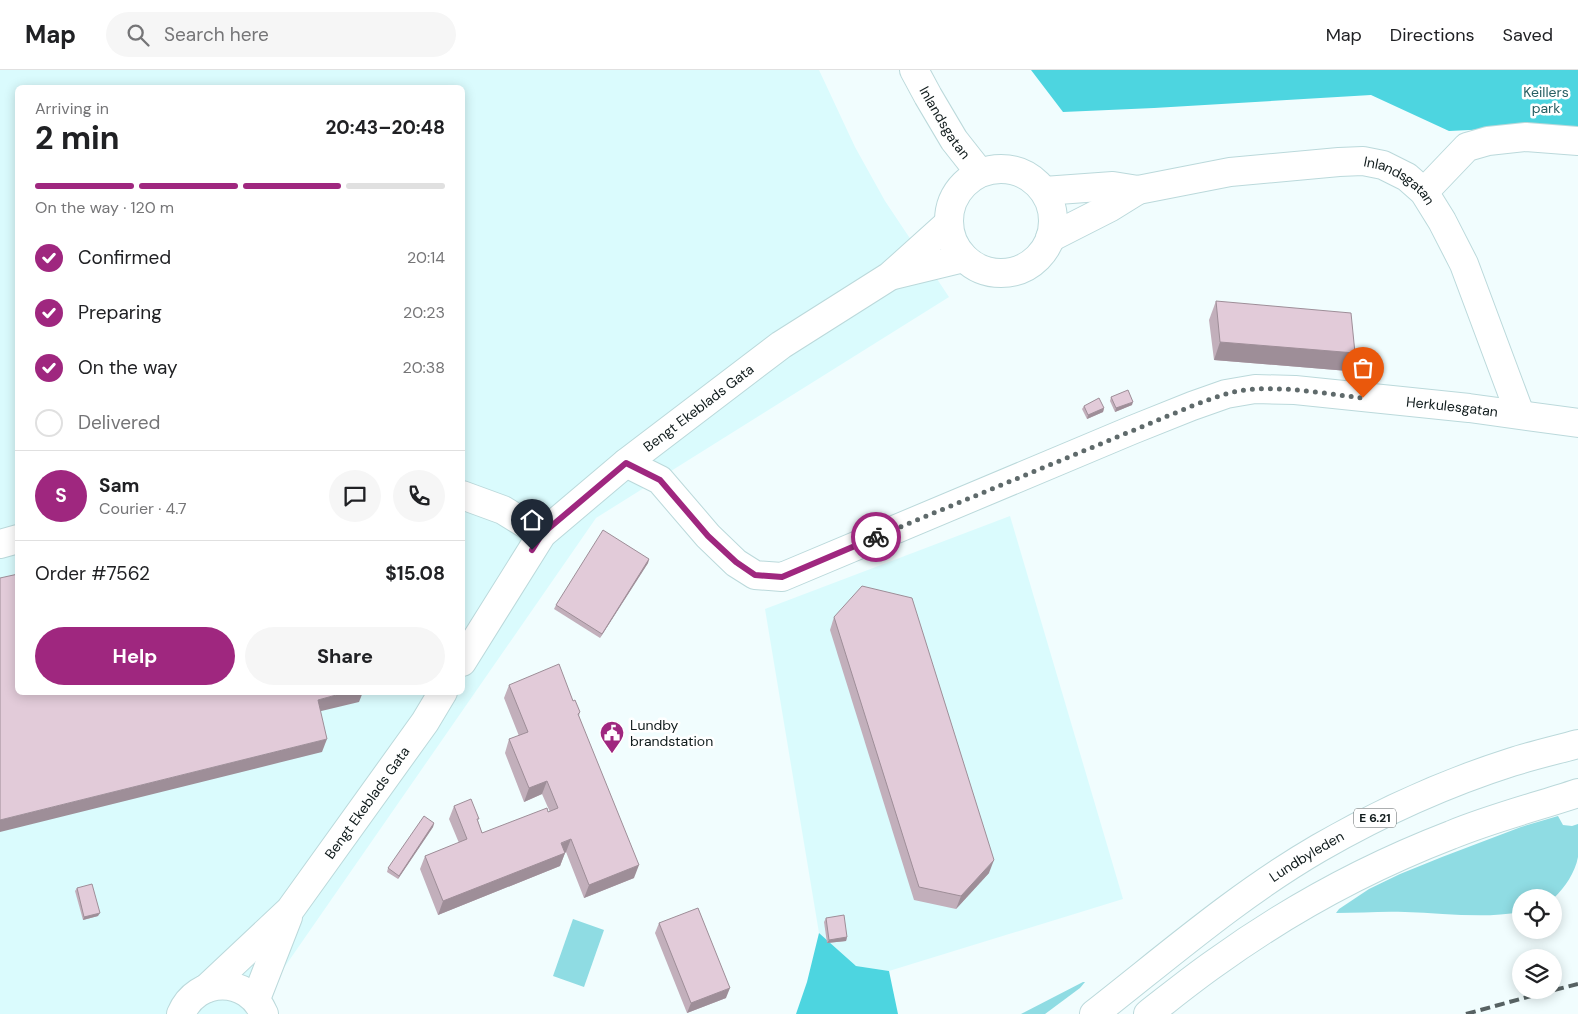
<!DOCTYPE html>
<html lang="en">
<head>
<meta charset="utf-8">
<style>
	body { margin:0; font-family:"DM Sans",sans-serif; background:#f6f6f6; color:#202124; height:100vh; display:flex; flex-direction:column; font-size:19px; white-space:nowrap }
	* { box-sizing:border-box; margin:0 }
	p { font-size:16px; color:#757577 }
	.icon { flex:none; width:28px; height:28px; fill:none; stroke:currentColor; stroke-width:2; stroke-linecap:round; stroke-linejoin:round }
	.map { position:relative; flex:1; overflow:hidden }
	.drawer { position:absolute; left:15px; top:15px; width:450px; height:610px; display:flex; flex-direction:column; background:#fff; border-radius:8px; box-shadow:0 2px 12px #0003 }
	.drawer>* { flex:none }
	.tools { position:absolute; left:1512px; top:819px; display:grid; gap:10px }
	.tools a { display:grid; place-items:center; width:50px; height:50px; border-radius:50%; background:#fff; box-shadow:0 2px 12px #0003; font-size:25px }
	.pin { position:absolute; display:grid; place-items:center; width:42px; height:42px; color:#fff; margin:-51px -21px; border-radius:50% 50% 50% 0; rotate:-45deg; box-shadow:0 0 5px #0007 }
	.pin .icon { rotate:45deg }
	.courier { position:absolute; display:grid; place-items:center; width:50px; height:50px; margin:-25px; border:4px solid #9f277f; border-radius:50%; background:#fff; color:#222; box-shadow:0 1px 6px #0007 }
	.headline em { font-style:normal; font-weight:700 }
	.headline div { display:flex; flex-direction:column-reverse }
	.headline { display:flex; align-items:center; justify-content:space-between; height:85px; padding:0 20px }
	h1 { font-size:32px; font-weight:700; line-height:38px }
	.bar { display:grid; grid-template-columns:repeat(4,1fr); gap:8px 5px; align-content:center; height:60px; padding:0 20px }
	.bar i { height:6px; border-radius:4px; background:#e0e0e0 }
	.bar .active { background:#9f277f }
	.bar p { grid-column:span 4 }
	.line { display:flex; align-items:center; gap:12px; padding:0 20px; border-top:1px solid #e0e0e0 }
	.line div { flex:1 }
	.round { display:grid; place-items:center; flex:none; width:52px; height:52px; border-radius:26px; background:#f6f6f6 }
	ol { padding:0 20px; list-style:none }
	li { display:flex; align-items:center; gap:15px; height:55px }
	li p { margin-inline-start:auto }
	li .icon { padding:5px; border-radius:50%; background:#9f277f; color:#fff; stroke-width:4 }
	li:last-child { color:#757577 }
	li i { width:28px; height:28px; border:2px solid #e0e0e0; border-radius:50% }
	.primary-button { display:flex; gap:10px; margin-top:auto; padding:10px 20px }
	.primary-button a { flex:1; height:58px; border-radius:30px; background:#9f277f; color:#fff; font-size:20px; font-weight:700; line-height:58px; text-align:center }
	.primary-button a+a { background:#f6f6f6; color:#202124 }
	header { display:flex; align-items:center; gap:30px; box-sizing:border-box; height:70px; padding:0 25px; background:#fff; border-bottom:1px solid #e0e0e0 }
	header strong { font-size:24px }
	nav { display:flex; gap:28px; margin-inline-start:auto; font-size:18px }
	.search { width:350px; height:45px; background:#f6f6f6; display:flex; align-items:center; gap:12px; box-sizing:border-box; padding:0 18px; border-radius:28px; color:#757577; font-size:19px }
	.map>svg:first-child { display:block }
</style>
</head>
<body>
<header>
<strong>Map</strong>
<div class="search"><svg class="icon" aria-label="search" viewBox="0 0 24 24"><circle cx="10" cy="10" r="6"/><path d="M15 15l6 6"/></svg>Search here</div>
<nav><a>Map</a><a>Directions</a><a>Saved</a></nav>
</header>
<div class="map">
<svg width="1578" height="944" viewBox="0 0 1578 944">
	<rect width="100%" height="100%" fill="#f1fdfe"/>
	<g fill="#dafbfd" fill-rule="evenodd">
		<path d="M0 0H819L855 77 885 131 949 227 596 448 252 944H0ZM18 18H462V622H18Z"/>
		<polygon points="1010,446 1123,829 889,901 856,896 819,863 765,539"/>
	</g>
	<g fill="#8fdce3">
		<path d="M1558 746 1563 755 1572 756 1578 754C1578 765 1578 777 1578 787 1575 803 1565 817 1554 828H1521V842C1483 849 1444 843 1405 842 1382 841 1359 843 1336 843L1339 839 1369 819 1400 804 1442 787 1521 757Z"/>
		<polygon points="573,849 604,860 584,917 553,906"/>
		<polygon points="1083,912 1085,912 1080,918 1045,944 1021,944"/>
	</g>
	<g fill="#4dd5e0">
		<polygon points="1031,0 1578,0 1578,64 1511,58 1449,61 1371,25 1154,38 1063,42"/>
		<polygon points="819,863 856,896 889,901 898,944 796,944 807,912"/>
	</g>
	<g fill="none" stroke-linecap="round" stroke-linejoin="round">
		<defs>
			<g id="minor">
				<path id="s1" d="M914 0 928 26 954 70 980 103"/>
				<circle cx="1001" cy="151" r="52"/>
				<path id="s2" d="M1044 121 1113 116 1138 120 1230 102 1339 92 1363 91 1383 95 1407 107 1424 122 1442 151 1464 194 1520 344"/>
				<polyline points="1424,122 1467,77 1488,71 1526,67 1578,71"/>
				<polyline points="1050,168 1109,138 1138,120"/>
				<polyline points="894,205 964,188"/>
				<path id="s3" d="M626 393 660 410 708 466 736 493 755 505 782 507 1132 360 1192 336 1226 324 1255 319 1295 320 1469 338 1578 353"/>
				<polyline points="462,425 503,440 542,464"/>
				<polyline points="0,474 18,469"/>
				<path id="s4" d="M462 592 542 464 626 393 781 275 890 206 949 153"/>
				<path id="s5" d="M207 918 290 840 425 652 443 622"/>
				<polyline points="256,929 288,847"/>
				<path d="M181 944C197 906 248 906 264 944"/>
			</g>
			<g id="highway">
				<path id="s6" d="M1094 944C1167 887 1238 825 1319 778 1380 743 1446 713 1512 692 1534 685 1556 680 1578 674"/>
				<path d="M1148 944C1170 927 1192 909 1215 893 1287 841 1368 797 1451 765 1492 748 1536 737 1578 723"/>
			</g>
		</defs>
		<use href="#minor" stroke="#bbd9db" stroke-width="30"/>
		<use href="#highway" stroke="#bbd9db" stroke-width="30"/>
		<use href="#minor" stroke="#fff" stroke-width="28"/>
		<use href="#highway" stroke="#fff" stroke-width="28"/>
		<g stroke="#576263" stroke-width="4" stroke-dasharray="10 5" stroke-linecap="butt">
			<polyline points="1554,920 1578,914"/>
			<polyline points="1466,944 1553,920"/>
		</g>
	</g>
	<g fill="#c2afbb">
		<polygon points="1216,231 1355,283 1348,301 1214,290 1209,250"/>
		<polygon points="1111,327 1132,335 1115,342 1110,331"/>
		<polygon points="1084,336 1104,338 1103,342 1087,349 1082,339"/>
		<polygon points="649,489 648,493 600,568 554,539 556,535"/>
		<polygon points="834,547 989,803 956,839 914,830 830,560"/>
		<polygon points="509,615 573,631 580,642 579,646 634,808 584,828 566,782 565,783 560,796 438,845 420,799 425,786 459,773 449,749 454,736 478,751 482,763 550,742 542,724 524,732 505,683 509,669 519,666 504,628"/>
		<polygon points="434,753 433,757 398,809 387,802 388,798"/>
		<polygon points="77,818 98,846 83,850 75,821"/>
		<polygon points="826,848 847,867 846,871 827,873 824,852"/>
		<polygon points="659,853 726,928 687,943 655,863"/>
	</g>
	<g fill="#9e8e98">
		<polygon points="1220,272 1355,283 1348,301 1214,290"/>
		<polygon points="1133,332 1132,335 1115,342 1116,338"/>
		<polygon points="1104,338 1103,342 1087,349 1088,345"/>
		<polygon points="649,489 648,493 600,568 602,564"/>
		<polygon points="347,622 363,622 359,632 313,643 318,630"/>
		<polygon points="327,669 322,682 0,762 0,750"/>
		<polygon points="547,711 542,724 524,732 529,718"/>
		<polygon points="434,753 433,757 398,809 399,806"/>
		<polygon points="571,769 566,782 560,785 565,783 560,796 438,845 443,831"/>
		<polygon points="994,790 989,803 956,839 961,826"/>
		<polygon points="639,795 634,808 584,828 589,815"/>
		<polygon points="100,843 98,846 83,850 84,847"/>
		<polygon points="847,867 846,871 827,873 829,870"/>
		<polygon points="730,918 726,928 687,943 691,933"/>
	</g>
	<g fill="#e2cbd9" stroke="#9e8e98">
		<polygon points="1216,231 1351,243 1355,283 1220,272"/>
		<polygon points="1128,320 1133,332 1116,338 1111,327"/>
		<polygon points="1099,328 1104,338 1088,345 1084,336"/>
		<polygon points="603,460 649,489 602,564 556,535"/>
		<polygon points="18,504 18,622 347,622 318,630 327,669 0,750 0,508"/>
		<polygon points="862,516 912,528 994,790 961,826 919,817 834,547"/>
		<polygon points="559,594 573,631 575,630 580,642 578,644 639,795 589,815 571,769 561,773 565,783 443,831 425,786 467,769 454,736 471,729 479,749 477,749 482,763 547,738 548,742 558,738 547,711 529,718 509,669 528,662 509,615"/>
		<polygon points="424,746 434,753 399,806 388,798"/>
		<polygon points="92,814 100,843 84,847 77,818"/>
		<polygon points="698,838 730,918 691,933 659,853"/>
		<polygon points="844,845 847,867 829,870 826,848"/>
	</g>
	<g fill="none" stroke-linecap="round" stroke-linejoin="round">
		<path stroke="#5f6a6b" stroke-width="5" stroke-dasharray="0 9" d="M876 467 1192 336C1213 328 1233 320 1255 319 1291 317 1328 324 1363 328"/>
		<polyline stroke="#9f277f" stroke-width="6" points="532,480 542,464 626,393 660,410 708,466 736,492 755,505 782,507 876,467"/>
	</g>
	<defs>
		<symbol id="civic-pin" viewBox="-11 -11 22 30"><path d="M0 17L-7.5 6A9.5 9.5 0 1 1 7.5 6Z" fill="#9f277f" stroke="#fff"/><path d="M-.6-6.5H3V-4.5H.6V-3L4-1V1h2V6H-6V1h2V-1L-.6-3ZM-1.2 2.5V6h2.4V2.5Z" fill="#fff"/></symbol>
	</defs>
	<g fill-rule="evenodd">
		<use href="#civic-pin" x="598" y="649" width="28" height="38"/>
	</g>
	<g text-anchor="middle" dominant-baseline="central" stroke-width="5" stroke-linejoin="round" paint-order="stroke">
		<rect fill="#fff" stroke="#585f60" stroke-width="1" x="1354" y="738.5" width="42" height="19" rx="4"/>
		<g font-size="12" font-weight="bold" fill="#101b1c">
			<text x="1375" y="748">E 6.21</text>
		</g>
		<g font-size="14" fill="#275f63" stroke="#fff">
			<text x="1546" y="22">Keillers<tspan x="1546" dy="16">park</tspan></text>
		</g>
		<g font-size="14" fill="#101b1c" stroke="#fff">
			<text stroke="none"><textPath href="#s1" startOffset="61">Inlandsgatan</textPath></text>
			<text stroke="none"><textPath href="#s2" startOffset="364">Inlandsgatan</textPath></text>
			<text stroke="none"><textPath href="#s3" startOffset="908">Herkulesgatan</textPath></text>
			<text stroke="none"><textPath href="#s4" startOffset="352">Bengt Ekeblads Gata</textPath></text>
			<text stroke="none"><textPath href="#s5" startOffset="246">Bengt Ekeblads Gata</textPath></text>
			<text stroke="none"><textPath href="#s6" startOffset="265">Lundbyleden</textPath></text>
		</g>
		<g font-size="14" fill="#101b1c" stroke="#fff" text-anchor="start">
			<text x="630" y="655">Lundby<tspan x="630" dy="16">brandstation</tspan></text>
		</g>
	</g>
</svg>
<div class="tools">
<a><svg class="icon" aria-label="locate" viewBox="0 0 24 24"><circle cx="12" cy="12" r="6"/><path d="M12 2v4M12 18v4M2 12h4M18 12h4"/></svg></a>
<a><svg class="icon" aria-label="layers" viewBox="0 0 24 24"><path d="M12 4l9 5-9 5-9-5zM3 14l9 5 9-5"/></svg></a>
</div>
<div class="pin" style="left:1363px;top:328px;background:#ea580c"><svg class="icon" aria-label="bag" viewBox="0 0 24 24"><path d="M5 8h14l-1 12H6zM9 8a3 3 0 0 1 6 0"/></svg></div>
<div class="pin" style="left:532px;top:480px;background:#1f2937"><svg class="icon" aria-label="home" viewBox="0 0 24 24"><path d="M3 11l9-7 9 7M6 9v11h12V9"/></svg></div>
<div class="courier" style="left:876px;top:467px"><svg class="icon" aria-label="bike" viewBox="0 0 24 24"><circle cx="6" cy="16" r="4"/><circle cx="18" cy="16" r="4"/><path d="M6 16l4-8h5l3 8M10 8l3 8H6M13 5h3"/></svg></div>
<section class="drawer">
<div class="headline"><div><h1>2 min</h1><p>Arriving in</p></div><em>20:43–20:48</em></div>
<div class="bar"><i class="active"></i><i class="active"></i><i class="active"></i><i></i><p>On the way · 120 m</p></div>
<ol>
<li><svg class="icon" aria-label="check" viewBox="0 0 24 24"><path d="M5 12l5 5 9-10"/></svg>Confirmed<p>20:14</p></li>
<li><svg class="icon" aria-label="check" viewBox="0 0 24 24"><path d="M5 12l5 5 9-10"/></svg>Preparing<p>20:23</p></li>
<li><svg class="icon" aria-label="check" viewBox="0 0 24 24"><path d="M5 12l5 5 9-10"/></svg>On the way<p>20:38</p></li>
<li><i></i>Delivered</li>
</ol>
<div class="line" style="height:90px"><b class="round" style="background:#9f277f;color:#fff">S</b><div><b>Sam</b><p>Courier · 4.7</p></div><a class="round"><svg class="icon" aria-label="chat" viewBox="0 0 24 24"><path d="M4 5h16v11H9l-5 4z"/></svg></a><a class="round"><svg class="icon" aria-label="phone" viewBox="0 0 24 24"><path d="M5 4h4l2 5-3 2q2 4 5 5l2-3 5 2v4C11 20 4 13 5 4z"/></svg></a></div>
<div class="line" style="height:65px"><div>Order #7562</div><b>$15.08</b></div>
<div class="primary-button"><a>Help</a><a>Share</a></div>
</section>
</div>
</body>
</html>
